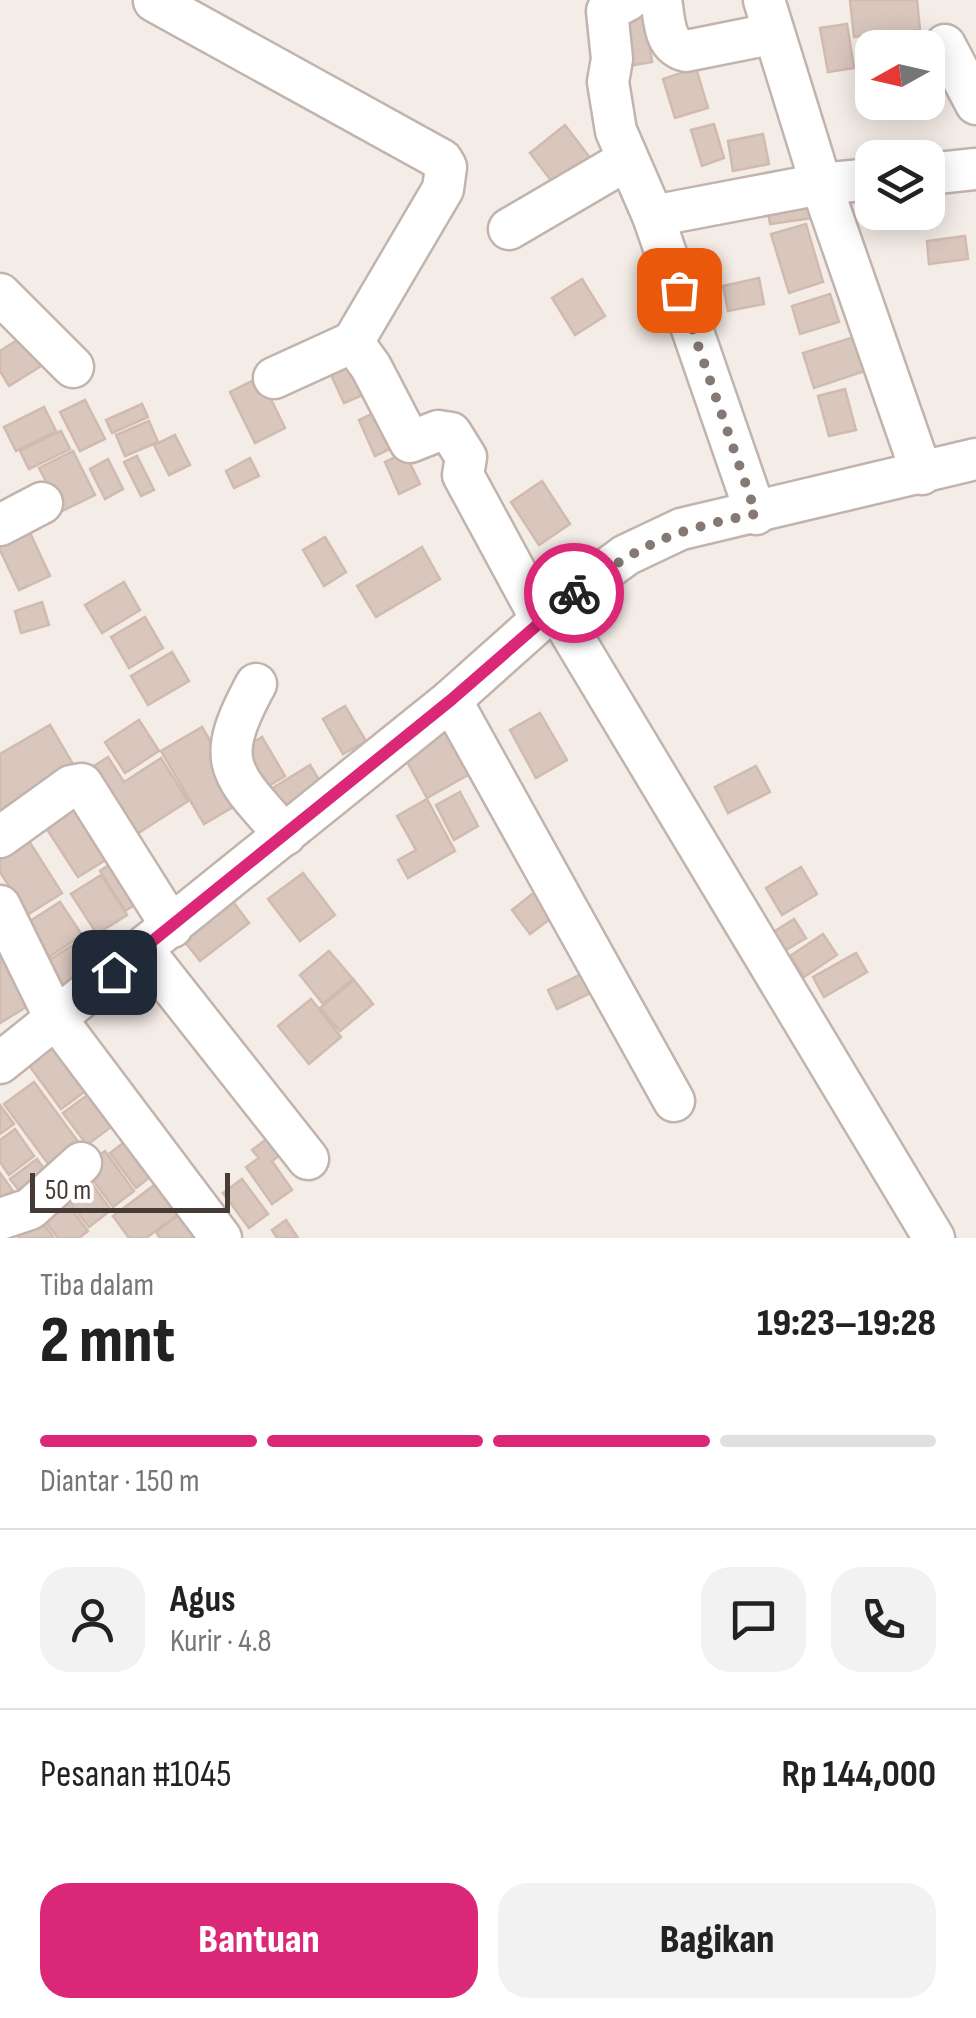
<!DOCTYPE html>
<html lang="id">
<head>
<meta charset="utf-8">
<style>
	body { margin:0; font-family:"Sofia Sans Condensed",sans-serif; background:#f2f2f2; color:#222; height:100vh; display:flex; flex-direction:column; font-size:38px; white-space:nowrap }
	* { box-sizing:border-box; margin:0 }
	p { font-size:32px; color:#767676 }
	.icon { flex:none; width:55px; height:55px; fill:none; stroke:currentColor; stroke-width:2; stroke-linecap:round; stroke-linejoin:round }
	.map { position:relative; height:1238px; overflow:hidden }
	.details { display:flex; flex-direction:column; background:#fff; flex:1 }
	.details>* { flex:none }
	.needle { width:65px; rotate:262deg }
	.tools { position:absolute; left:855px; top:30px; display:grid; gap:20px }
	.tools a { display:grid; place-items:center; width:90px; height:90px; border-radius:20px; background:#fff; box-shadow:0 5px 25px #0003; font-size:50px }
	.scale { position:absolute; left:30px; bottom:25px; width:200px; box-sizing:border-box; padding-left:10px; border:5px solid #473b35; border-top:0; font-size:28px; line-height:35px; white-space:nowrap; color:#473b35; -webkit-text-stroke:8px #fff; paint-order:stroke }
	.pin { position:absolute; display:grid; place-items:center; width:85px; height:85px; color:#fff; margin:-42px; border-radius:20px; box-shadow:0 5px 15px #0006 }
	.courier { position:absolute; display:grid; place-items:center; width:100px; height:100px; margin:-50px; border:8px solid #db2777; border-radius:50%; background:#fff; color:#222; box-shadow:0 2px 12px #0007 }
	.overview em { font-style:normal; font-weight:800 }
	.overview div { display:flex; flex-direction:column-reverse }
	.overview { display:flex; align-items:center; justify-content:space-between; height:170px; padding:0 40px }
	h1 { font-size:65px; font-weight:800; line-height:75px }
	.bar { display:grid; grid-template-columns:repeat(4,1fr); gap:15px 10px; align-content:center; height:120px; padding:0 40px }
	.bar i { height:12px; border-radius:8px; background:#e0e0e0 }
	.bar .current { background:#db2777 }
	.bar p { grid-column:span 4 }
	.line { display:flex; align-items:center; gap:25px; padding:0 40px; border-top:2px solid #e0e0e0 }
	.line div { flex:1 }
	.round { display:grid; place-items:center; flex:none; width:105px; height:105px; border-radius:30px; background:#f2f2f2 }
	.action { display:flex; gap:20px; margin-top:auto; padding:20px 40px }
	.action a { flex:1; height:115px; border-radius:30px; background:#db2777; color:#fff; font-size:40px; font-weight:800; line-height:115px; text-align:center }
	.action a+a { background:#f2f2f2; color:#222 }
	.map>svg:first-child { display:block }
</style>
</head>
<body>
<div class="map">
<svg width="976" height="1238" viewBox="0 0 976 1238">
	<rect width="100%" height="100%" fill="#f4ece6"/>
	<g fill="#d9c7be" stroke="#d1baae" stroke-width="2.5">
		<polygon points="850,0 917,0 920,30 854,37"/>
		<polygon points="645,14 652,62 623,67 616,18"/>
		<polygon points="847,24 854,68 828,72 820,28"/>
		<polygon points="696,68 708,108 675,118 663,79"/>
		<polygon points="714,124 724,158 702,166 691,130"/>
		<polygon points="565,125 591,159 556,187 530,153"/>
		<polygon points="763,134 769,164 733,171 728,141"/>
		<polygon points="816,192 820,217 770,224 766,199"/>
		<polygon points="806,224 823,282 789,293 771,234"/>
		<polygon points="965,236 968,259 929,264 927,241"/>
		<polygon points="759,278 764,304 728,311 723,286"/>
		<polygon points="582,279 605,316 575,335 552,298"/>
		<polygon points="830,294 839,322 800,334 792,306"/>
		<polygon points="32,331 49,361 9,386 0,371 0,351"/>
		<polygon points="857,336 868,370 814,388 803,353"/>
		<polygon points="356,352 374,390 344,403 327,366"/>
		<polygon points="260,377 285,428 255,443 230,392"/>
		<polygon points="845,389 856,430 829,436 818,396"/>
		<polygon points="85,400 105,439 80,451 60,412"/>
		<polygon points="142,404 148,417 112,433 106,420"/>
		<polygon points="388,406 405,442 375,456 359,420"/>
		<polygon points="44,407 56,431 16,451 4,427"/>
		<polygon points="149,421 158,442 125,456 116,435"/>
		<polygon points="61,431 70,449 29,469 20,451"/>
		<polygon points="175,435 190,465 169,475 154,445"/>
		<polygon points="73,451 95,495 62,511 39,468"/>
		<polygon points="405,453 420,484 399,494 385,462"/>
		<polygon points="137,456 154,490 141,496 124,462"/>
		<polygon points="250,458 259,476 234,488 226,471"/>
		<polygon points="108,459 123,489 105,499 90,469"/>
		<polygon points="542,481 570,524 539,545 511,502"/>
		<polygon points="25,522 50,576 19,590 0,550 0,533"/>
		<polygon points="325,537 346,572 324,586 303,550"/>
		<polygon points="422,547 440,579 376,617 357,586"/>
		<polygon points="124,582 140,610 102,633 85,605"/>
		<polygon points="42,602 49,625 21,633 15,611"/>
		<polygon points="145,617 163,648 129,668 111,637"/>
		<polygon points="172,652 189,681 148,705 131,676"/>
		<polygon points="345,706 366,741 343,754 323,719"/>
		<polygon points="540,713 567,760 536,778 510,730"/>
		<polygon points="139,720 159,751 125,773 105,742"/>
		<polygon points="448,722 475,771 427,798 400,749"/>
		<polygon points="50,725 80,776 0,820 0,754"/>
		<polygon points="202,727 245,800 204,824 161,751"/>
		<polygon points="262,737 285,776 257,793 234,754"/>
		<polygon points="108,757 124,782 161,758 188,801 129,839 86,771"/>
		<polygon points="310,765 324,788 276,817 263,794"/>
		<polygon points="756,766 770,792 728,813 715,787"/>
		<polygon points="83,792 120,851 78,877 41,820"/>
		<polygon points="460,792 478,826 454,840 436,805"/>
		<polygon points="427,799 455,851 408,878 398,860 416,850 397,816"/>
		<polygon points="27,838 62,893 27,915 0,872 0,856"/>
		<polygon points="123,856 149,896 125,911 100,871"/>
		<polygon points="801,867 817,894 782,915 766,888"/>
		<polygon points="303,873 335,915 300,941 268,899"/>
		<polygon points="101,875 127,915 97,934 71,894"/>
		<polygon points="546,883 565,908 530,934 512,910"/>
		<polygon points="231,899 249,923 200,961 181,937"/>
		<polygon points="60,902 82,935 49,957 27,923"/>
		<polygon points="794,919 806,938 779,954 767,936"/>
		<polygon points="90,934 106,959 61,989 45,963"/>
		<polygon points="823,934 837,955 804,977 790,956"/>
		<polygon points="0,949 19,968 9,974 28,1006 0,1023"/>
		<polygon points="329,951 353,979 323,1004 300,975"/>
		<polygon points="856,953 867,972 824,997 813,977"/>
		<polygon points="586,972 595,991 557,1009 548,990"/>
		<polygon points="354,980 373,1004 340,1031 320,1008"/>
		<polygon points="311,999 341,1037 309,1064 278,1026"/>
		<polygon points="57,1042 91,1087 61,1109 28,1064"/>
		<polygon points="34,1082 82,1147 52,1169 4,1104"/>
		<polygon points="101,1085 124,1117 87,1145 63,1113"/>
		<polygon points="0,1105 14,1124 0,1134"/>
		<polygon points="281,1128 293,1145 272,1161 292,1190 272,1204 246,1167 259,1158 252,1150"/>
		<polygon points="15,1129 34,1156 9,1175 0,1162 0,1140"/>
		<polygon points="134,1135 160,1169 136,1188 110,1153"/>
		<polygon points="105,1151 134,1191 113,1207 83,1167"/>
		<polygon points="37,1159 51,1178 25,1198 10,1179"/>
		<polygon points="81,1169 111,1210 89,1227 57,1186"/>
		<polygon points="0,1173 13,1191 0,1201"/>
		<polygon points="242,1179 268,1214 249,1228 223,1193"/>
		<polygon points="161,1180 184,1210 146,1238 129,1238 113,1216"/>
		<polygon points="58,1191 88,1231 79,1238 58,1238 35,1208"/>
		<polygon points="185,1210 199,1238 160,1238 156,1232"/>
		<polygon points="34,1211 54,1238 19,1238 11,1228"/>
		<polygon points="286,1220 298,1238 277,1238 272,1230"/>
	</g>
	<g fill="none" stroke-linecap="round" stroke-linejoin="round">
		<defs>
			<g id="minor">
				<polyline points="628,0 607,11 612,59 608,82 616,131 653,216 756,514"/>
				<path d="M661 0C665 21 663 45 686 51L771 34"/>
				<polyline points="764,0 821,184 922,474"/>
				<polyline points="154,1 442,160 446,167 443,189 353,342"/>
				<polyline points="945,45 976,104"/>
				<polyline points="928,174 976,169"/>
				<polyline points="653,216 821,184 872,179"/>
				<polyline points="509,229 627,160"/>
				<polyline points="0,294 73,367"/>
				<polyline points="274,378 353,342 371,367 410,442 438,431 451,433 466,457 463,475 541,619"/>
				<polyline points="0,525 42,503"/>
				<polyline points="555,607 934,1238"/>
				<path d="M256 684C213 763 229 772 285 835"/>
				<polyline points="451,700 674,1101"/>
				<polyline points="0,837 71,786 82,784 172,927"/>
				<polyline points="0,906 54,1016 221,1238"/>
				<polyline points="143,950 308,1159"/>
				<polyline points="0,1063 451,700 555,607 626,555 681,529 976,459"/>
				<polyline points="0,1219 30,1209 81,1163"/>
			</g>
		</defs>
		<use href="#minor" stroke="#c2b4ac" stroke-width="45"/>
		<use href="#minor" stroke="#fff" stroke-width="40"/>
	</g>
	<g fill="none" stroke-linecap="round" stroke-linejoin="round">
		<path stroke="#847973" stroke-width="10" stroke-dasharray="0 18" d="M574 593C644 542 673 530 756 514L679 290"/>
		<polyline stroke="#db2777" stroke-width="12" points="114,972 451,700 574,593"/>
	</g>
</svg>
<div class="tools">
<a><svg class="needle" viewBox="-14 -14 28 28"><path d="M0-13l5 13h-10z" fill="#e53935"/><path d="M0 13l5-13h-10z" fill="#767676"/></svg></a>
<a><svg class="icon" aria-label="layers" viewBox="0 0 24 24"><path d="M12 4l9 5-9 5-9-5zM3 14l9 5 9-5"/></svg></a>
</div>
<div class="scale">50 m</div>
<div class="pin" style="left:679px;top:290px;background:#ea580c"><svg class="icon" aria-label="bag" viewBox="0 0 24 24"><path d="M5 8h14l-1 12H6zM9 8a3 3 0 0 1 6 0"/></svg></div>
<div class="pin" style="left:114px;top:972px;background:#1f2937"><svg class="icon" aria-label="home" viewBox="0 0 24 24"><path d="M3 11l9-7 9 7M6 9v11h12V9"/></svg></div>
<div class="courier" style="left:574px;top:593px"><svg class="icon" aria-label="bike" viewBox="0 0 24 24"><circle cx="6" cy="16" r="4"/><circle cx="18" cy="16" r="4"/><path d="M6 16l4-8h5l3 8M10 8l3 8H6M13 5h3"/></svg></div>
</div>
<section class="details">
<div class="overview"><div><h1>2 mnt</h1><p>Tiba dalam</p></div><em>19:23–19:28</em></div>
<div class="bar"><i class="current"></i><i class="current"></i><i class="current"></i><i></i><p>Diantar · 150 m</p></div>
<div class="line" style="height:180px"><a class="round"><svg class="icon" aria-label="person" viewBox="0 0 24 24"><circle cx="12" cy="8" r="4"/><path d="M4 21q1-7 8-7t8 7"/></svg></a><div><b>Agus</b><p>Kurir · 4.8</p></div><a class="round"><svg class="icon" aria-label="chat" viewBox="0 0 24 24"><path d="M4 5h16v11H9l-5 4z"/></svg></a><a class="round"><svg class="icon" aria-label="phone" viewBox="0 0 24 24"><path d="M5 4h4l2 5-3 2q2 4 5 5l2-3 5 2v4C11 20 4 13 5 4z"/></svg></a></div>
<div class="line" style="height:130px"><div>Pesanan #1045</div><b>Rp 144,000</b></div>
<div class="action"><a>Bantuan</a><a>Bagikan</a></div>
</section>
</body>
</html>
